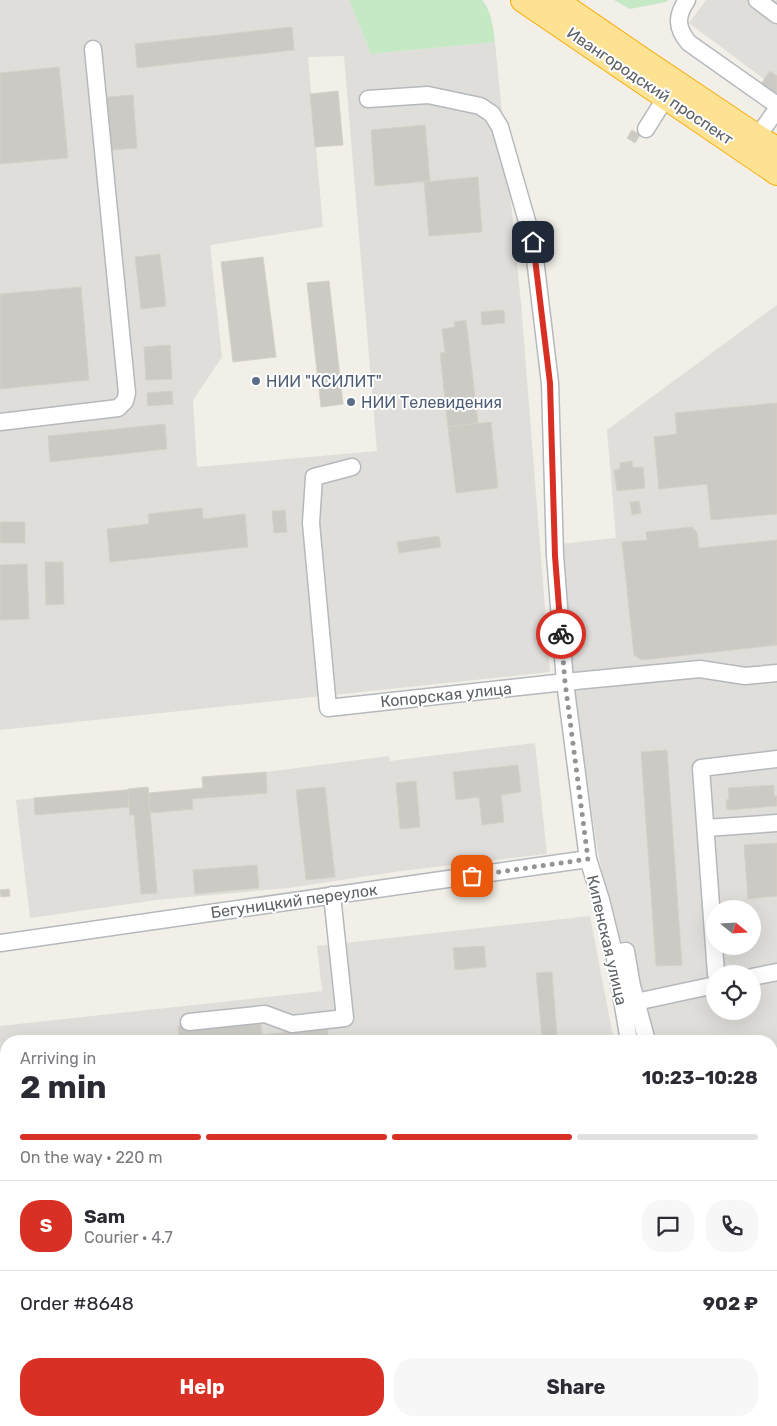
<!DOCTYPE html>
<html lang="en">
<head>
<meta charset="utf-8">
<style>
	body { margin:0; font-family:Rubik,sans-serif; background:#f7f7f7; color:#2b2b33; height:100vh; display:flex; flex-direction:column; font-size:19px; white-space:nowrap }
	* { box-sizing:border-box; margin:0 }
	p { font-size:16px; color:#7c7c81 }
	.icon { flex:none; width:28px; height:28px; fill:none; stroke:currentColor; stroke-width:2; stroke-linecap:round; stroke-linejoin:round }
	.map { position:relative; flex:1; overflow:hidden }
	.details { position:absolute; left:0px; top:1035px; width:778px; height:391px; display:flex; flex-direction:column; background:#fff; border-radius:20px 20px 0 0; box-shadow:0 5px 20px #0002 }
	.details>* { flex:none }
	.needle { width:32px; rotate:108deg }
	.buttons { position:absolute; left:706px; top:900px; display:grid; gap:10px }
	.buttons a { display:grid; place-items:center; width:55px; height:55px; border-radius:50%; background:#fff; box-shadow:0 5px 20px #0002; font-size:25px }
	.pin { position:absolute; display:grid; place-items:center; width:42px; height:42px; color:#fff; margin:-21px; border-radius:10px; box-shadow:0 2px 8px #0006 }
	.courier { position:absolute; display:grid; place-items:center; width:50px; height:50px; margin:-25px; border:4px solid #d93025; border-radius:50%; background:#fff; color:#222; box-shadow:0 1px 6px #0007 }
	.summary em { font-style:normal; font-weight:700 }
	.summary div { display:flex; flex-direction:column-reverse }
	.summary { display:flex; align-items:center; justify-content:space-between; height:85px; padding:0 20px }
	h1 { font-size:32px; font-weight:700; line-height:38px }
	.bar { display:grid; grid-template-columns:repeat(4,1fr); gap:8px 5px; align-content:center; height:60px; padding:0 20px }
	.bar i { height:6px; border-radius:4px; background:#e1e1e2 }
	.bar .on { background:#d93025 }
	.bar p { grid-column:span 4 }
	.line { display:flex; align-items:center; gap:12px; padding:0 20px; border-top:1px solid #e1e1e2 }
	.line div { flex:1 }
	.round { display:grid; place-items:center; flex:none; width:52px; height:52px; border-radius:20px; background:#f7f7f7 }
	.action { display:flex; gap:10px; margin-top:auto; padding:10px 20px }
	.action a { flex:1; height:58px; border-radius:20px; background:#d93025; color:#fff; font-size:20px; font-weight:700; line-height:58px; text-align:center }
	.action a+a { background:#f7f7f7; color:#2b2b33 }
	.map>svg:first-child { display:block }
</style>
</head>
<body>
<div class="map">
<svg width="777" height="1426" viewBox="0 0 777 1426">
	<rect width="100%" height="100%" fill="#f1efe8"/>
	<g fill="#e0deda" fill-rule="evenodd">
		<path d="M0 0H349L371 54 495 42 521 303 550 672 0 730ZM344 56 377 451 197 467 193 400 222 357 210 245 323 227 308 57Z"/>
		<polygon points="706,0 777,0 777,95 761,84 764,79 689,23"/>
		<path d="M777 305V1426H722L715 1420H771V1041H634L597 847 570 662 561 544 616 538 607 430ZM715 909H752V946H715ZM715 974H752V1011H715Z"/>
		<polygon points="535,743 547,854 401,871 288,888 157,900 30,918 16,800 148,787 149,793 203,788 202,777 266,772 389,756 390,761"/>
		<polygon points="590,916 614,1041 6,1041 6,1361 0,1362 0,1026 322,991 317,946"/>
		<polygon points="165,1420 694,1420 699,1426 166,1426"/>
	</g>
	<g fill="#c5e8c5">
		<path d="M349 0H482C492 11 493 28 495 42L371 54Z"/>
		<polygon points="614,0 668,0 666,2 630,9"/>
		<polygon points="6,1364 6,1420 157,1420 158,1426 0,1426 0,1365"/>
	</g>
	<g fill="#cccac5" stroke="#d6d1c6">
		<polygon points="292,27 294,50 137,68 135,44"/>
		<polygon points="59,67 68,158 0,164 0,73"/>
		<polygon points="770,71 777,76 777,95 761,84"/>
		<polygon points="338,91 343,145 315,147 310,94"/>
		<polygon points="133,95 137,148 111,150 107,97"/>
		<polygon points="425,125 430,181 375,186 371,130"/>
		<polygon points="632,130 640,135 635,143 627,138"/>
		<polygon points="478,177 482,232 429,236 424,182"/>
		<polygon points="160,254 166,306 141,309 135,257"/>
		<polygon points="263,257 276,357 233,362 221,262"/>
		<polygon points="329,281 343,404 321,407 307,283"/>
		<polygon points="81,287 89,380 0,389 0,294"/>
		<polygon points="504,310 505,323 482,325 481,312"/>
		<polygon points="466,320 478,423 448,427 440,353 445,352 442,329 455,327 454,322"/>
		<polygon points="170,345 172,379 146,380 144,347"/>
		<polygon points="172,391 173,404 148,406 147,393"/>
		<polygon points="777,403 777,514 711,520 707,484 659,489 654,437 677,434 675,413"/>
		<polygon points="491,422 498,488 456,493 448,427"/>
		<polygon points="165,424 167,449 50,462 48,436"/>
		<polygon points="632,461 633,468 643,467 645,488 617,491 614,470 620,469 620,463"/>
		<polygon points="639,501 641,513 632,515 630,502"/>
		<polygon points="202,508 203,519 245,514 248,547 110,562 107,529 149,524 148,514"/>
		<polygon points="285,510 287,532 274,533 272,511"/>
		<rect x="0" y="522" width="25" height="21"/>
		<polygon points="692,527 697,532 699,548 777,540 777,645 642,660 634,655 622,542 647,540 646,532"/>
		<polygon points="439,536 441,547 399,553 397,542"/>
		<polygon points="45,562 63,562 64,604 46,605"/>
		<polygon points="27,564 29,619 0,620 0,565"/>
		<polygon points="667,750 682,965 656,966 641,752"/>
		<polygon points="518,765 521,792 501,795 504,822 482,825 479,797 456,800 453,772"/>
		<polygon points="266,772 267,793 192,799 193,809 150,813 149,793 203,788 202,777"/>
		<polygon points="416,781 420,827 400,829 396,783"/>
		<polygon points="774,785 774,796 777,796 777,806 727,810 726,800 729,799 728,788"/>
		<polygon points="148,787 157,893 141,894 134,815 130,815 128,789"/>
		<polygon points="325,787 335,877 306,880 296,790"/>
		<polygon points="128,790 129,807 35,815 34,798"/>
		<polygon points="777,843 777,896 748,899 744,845"/>
		<polygon points="257,865 259,888 195,894 193,870"/>
		<polygon points="9,889 10,896 1,897 0,890"/>
		<polygon points="484,946 486,967 455,970 453,948"/>
		<polygon points="552,972 557,1035 542,1036 536,973"/>
		<polygon points="260,1017 262,1035 203,1041 179,1041 178,1026"/>
		<polygon points="327,1028 329,1041 203,1041 262,1035"/>
		<rect x="0" y="1068" width="6" height="23"/>
		<polygon points="777,1116 777,1198 771,1204 771,1123"/>
		<polygon points="0,1125 2,1125 6,1162 6,1212 0,1212"/>
		<polygon points="777,1358 777,1415 771,1410 771,1364"/>
		<polygon points="172,1420 215,1420 216,1425 213,1426 173,1426"/>
		<polygon points="401,1420 431,1420 425,1426 403,1426 399,1422"/>
		<polygon points="515,1420 540,1420 546,1426 509,1426"/>
		<polygon points="553,1420 555,1420 561,1426 547,1426"/>
	</g>
	<g fill="none" stroke-linecap="round" stroke-linejoin="round">
		<defs>
			<g id="minor">
				<path d="M687 0C676 16 676 28 689 43L777 105"/>
				<polyline points="757,0 777,15"/>
				<polyline points="368,99 428,95 480,106 492,114 500,127 533,242 550,383 555,556 565,682 588,859 601,900 614,953 629,1041"/>
				<polyline points="646,129 666,97"/>
				<polyline points="758,136 777,109"/>
				<polyline points="0,422 118,408 125,401 127,393 93,49"/>
				<polyline points="352,467 314,477 311,523 328,708 565,682 700,669 745,676 777,673"/>
				<polyline points="706,828 777,823"/>
				<polyline points="0,943 588,859"/>
				<polyline points="614,953 626,951 632,986 647,1041"/>
				<polyline points="716,974 701,768 777,759"/>
				<polyline points="752,977 777,972"/>
				<polyline points="636,1002 715,985"/>
				<polyline points="189,1022 265,1014 292,1024 345,1018 332,895"/>
				<polyline points="0,1108 6,1107"/>
				<polyline points="0,1262 6,1261"/>
				<polyline points="0,1299 6,1298"/>
				<polyline points="238,1420 239,1426"/>
				<polyline points="692,1420 698,1426"/>
				<polyline points="765,1420 771,1426"/>
			</g>
			<g id="highway">
				<polyline points="523,0 777,173"/>
				<polyline points="555,0 641,59 777,150"/>
			</g>
		</defs>
		<use href="#minor" stroke="#b5b8bc" stroke-width="19"/>
		<use href="#highway" stroke="#f9ab00" stroke-width="26"/>
		<use href="#minor" stroke="#fff" stroke-width="16"/>
		<use href="#highway" stroke="#fde293" stroke-width="24"/>
	</g>
	<g fill="none" stroke-linecap="round" stroke-linejoin="round">
		<polyline stroke="#929495" stroke-width="5" stroke-dasharray="0 9" points="472,876 588,859 565,682 561,634"/>
		<polyline stroke="#d93025" stroke-width="6" points="533,242 550,383 555,556 561,634"/>
	</g>
	<g fill="#5c6f8a" stroke="#fff" stroke-width="2">
		<circle cx="256" cy="381" r="5"/>
		<circle cx="351" cy="402" r="5"/>
	</g>
	<g text-anchor="middle" dominant-baseline="central" stroke-width="4" stroke-linejoin="round" paint-order="stroke">
		<g font-size="16" fill="#5f6368" stroke="#fff">
			<text transform="translate(650 86) rotate(34)">Ивангородский проспект</text>
			<text transform="translate(446 695) rotate(-6)">Копорская улица</text>
			<text transform="translate(294 901) rotate(-8)">Бегуницкий переулок</text>
			<text transform="translate(607 940) rotate(77)">Кипенская улица</text>
		</g>
		<g font-size="16" fill="#4e5e75" stroke="#fff" text-anchor="start">
			<text x="266" y="381">НИИ "КСИЛИТ"</text>
			<text x="361" y="402">НИИ Телевидения</text>
		</g>
	</g>
</svg>
<div class="buttons">
<a><svg class="needle" viewBox="-14 -14 28 28"><path d="M0-13l5 13h-10z" fill="#e53935"/><path d="M0 13l5-13h-10z" fill="#7c7c81"/></svg></a>
<a><svg class="icon" aria-label="locate" viewBox="0 0 24 24"><circle cx="12" cy="12" r="6"/><path d="M12 2v4M12 18v4M2 12h4M18 12h4"/></svg></a>
</div>
<div class="pin" style="left:472px;top:876px;background:#ea580c"><svg class="icon" aria-label="bag" viewBox="0 0 24 24"><path d="M5 8h14l-1 12H6zM9 8a3 3 0 0 1 6 0"/></svg></div>
<div class="pin" style="left:533px;top:242px;background:#1f2937"><svg class="icon" aria-label="home" viewBox="0 0 24 24"><path d="M3 11l9-7 9 7M6 9v11h12V9"/></svg></div>
<div class="courier" style="left:561px;top:634px"><svg class="icon" aria-label="bike" viewBox="0 0 24 24"><circle cx="6" cy="16" r="4"/><circle cx="18" cy="16" r="4"/><path d="M6 16l4-8h5l3 8M10 8l3 8H6M13 5h3"/></svg></div>
<section class="details">
<div class="summary"><div><h1>2 min</h1><p>Arriving in</p></div><em>10:23–10:28</em></div>
<div class="bar"><i class="on"></i><i class="on"></i><i class="on"></i><i></i><p>On the way · 220 m</p></div>
<div class="line" style="height:90px"><b class="round" style="background:#d93025;color:#fff">S</b><div><b>Sam</b><p>Courier · 4.7</p></div><a class="round"><svg class="icon" aria-label="chat" viewBox="0 0 24 24"><path d="M4 5h16v11H9l-5 4z"/></svg></a><a class="round"><svg class="icon" aria-label="phone" viewBox="0 0 24 24"><path d="M5 4h4l2 5-3 2q2 4 5 5l2-3 5 2v4C11 20 4 13 5 4z"/></svg></a></div>
<div class="line" style="height:65px"><div>Order #8648</div><b>902 ₽</b></div>
<div class="action"><a>Help</a><a>Share</a></div>
</section>
</div>
</body>
</html>
